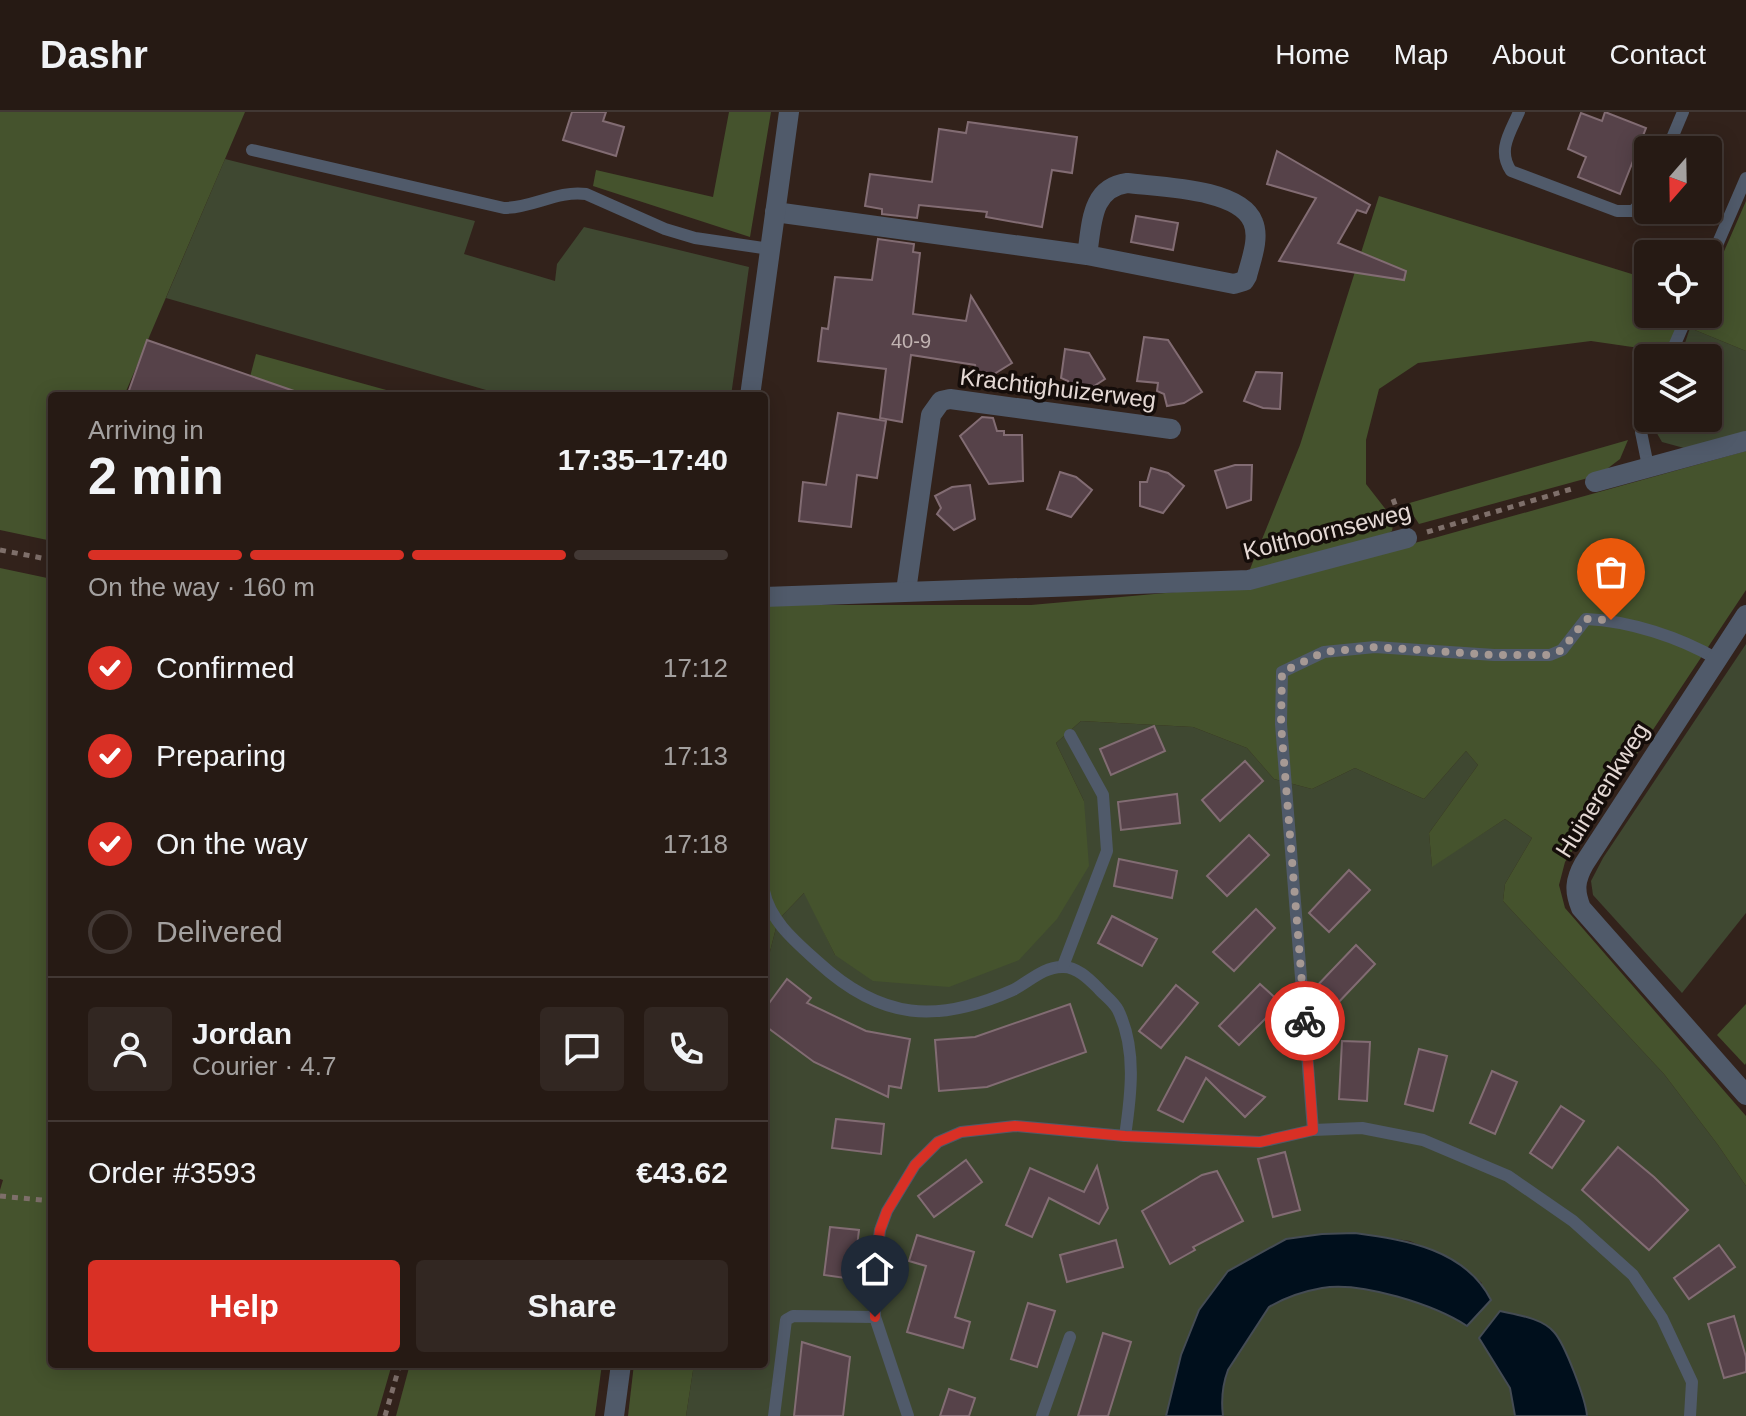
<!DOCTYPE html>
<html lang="en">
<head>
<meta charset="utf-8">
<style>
	body { margin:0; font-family:Arial,sans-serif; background:#322722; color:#f1f3f6; height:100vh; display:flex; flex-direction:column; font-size:30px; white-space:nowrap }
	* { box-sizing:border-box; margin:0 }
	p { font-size:26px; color:#a4a1a0 }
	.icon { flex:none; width:44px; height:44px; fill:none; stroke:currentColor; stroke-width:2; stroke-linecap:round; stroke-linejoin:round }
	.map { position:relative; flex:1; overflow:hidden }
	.panel { position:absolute; left:48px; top:280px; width:720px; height:976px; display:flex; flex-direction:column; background:#261a14; border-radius:8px; box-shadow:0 4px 20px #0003,0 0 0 2px #423834 }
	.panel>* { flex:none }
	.needle { width:52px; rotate:200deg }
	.buttons { position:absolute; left:1634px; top:24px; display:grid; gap:16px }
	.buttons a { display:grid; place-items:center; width:88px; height:88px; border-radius:8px; background:#261a14; box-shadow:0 4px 20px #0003,0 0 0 2px #423834; font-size:40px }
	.pin { position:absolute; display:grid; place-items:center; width:68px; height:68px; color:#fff; margin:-82px -34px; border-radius:50% 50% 50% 0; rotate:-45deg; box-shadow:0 0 8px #0007 }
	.pin .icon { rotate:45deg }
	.courier { position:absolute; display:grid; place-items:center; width:80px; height:80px; margin:-40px; border:6px solid #d93025; border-radius:50%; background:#fff; color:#222; box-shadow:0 2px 10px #0007 }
	.head em { font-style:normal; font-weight:700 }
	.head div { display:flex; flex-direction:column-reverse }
	.head { display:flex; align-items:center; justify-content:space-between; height:136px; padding:0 40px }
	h1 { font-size:52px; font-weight:700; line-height:60px }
	.bar { display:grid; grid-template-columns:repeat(4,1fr); gap:12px 8px; align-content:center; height:96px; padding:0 40px }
	.bar i { height:10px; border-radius:6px; background:#423834 }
	.bar .selected { background:#d93025 }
	.bar p { grid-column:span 4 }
	.line { display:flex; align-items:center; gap:20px; padding:0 40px; border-top:2px solid #423834 }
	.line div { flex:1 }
	.round { display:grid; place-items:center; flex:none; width:84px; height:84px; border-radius:8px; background:#322722 }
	ol { padding:0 40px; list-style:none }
	li { display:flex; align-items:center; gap:24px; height:88px }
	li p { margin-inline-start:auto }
	li .icon { padding:8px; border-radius:50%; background:#d93025; color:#fff; stroke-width:4 }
	li:last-child { color:#a4a1a0 }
	li i { width:44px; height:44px; border:4px solid #423834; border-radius:50% }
	.cta { display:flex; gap:16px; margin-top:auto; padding:16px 40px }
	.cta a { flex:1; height:92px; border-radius:8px; background:#d93025; color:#fff; font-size:32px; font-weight:700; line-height:92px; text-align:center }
	.cta a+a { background:#322722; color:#f1f3f6 }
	header { display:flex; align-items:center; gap:48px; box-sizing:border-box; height:112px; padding:0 40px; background:#261a14; border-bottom:2px solid #423834 }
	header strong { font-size:38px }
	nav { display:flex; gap:44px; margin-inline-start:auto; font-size:28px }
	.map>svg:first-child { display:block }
</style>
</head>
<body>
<header>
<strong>Dashr</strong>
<nav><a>Home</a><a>Map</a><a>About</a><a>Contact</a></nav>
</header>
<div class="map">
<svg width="1746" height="1304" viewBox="0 0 1746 1304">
	<rect width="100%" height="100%" fill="#32221b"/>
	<g fill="#3f4831">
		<polygon points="225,47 475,109 464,142 555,169 557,152 584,115 749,155 731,284 507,284 166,186"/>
		<polygon points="1690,216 1746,239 1746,321 1684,336 1662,330 1655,318 1659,306 1708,306 1708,246 1680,246"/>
		<polygon points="1746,532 1746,801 1682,881 1593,783 1591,769 1603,746"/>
		<path d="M1081 609 1193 615 1247 636 1274 667 1312 677 1355 656 1424 687 1466 639 1478 653 1429 721 1432 754 1505 707 1532 726 1505 772 1503 789 1664 962 1718 1033 1746 1074V1304H1587C1586 1288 1565 1232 1554 1220 1542 1206 1518 1203 1501 1199L1479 1226 1510 1276 1515 1304H1223C1221 1288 1222 1274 1228 1258L1269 1195C1284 1186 1305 1179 1322 1176 1361 1169 1434 1193 1467 1214L1482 1171 1453 1148 1410 1129 1355 1121 1322 1122 1286 1127 1228 1159 1181 1243 1166 1304H686L694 1252H764V863L778 808 805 780 835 843 1084 689 1056 631Z"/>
	</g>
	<g fill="#45532d">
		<polygon points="0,0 245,0 124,284 52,284 52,429 0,418"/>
		<polygon points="729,0 771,0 750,125 593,74 596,58 713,85"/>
		<polygon points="1379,84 1648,167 1648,202 1708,202 1708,176 1746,89 1746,239 1690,216 1660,239 1591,229 1418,251 1379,277 1366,328 1366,372 1394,408 1392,419 1375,429 1248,462 1300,333"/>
		<polygon points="256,242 408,284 245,284"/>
		<polygon points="1628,328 1620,347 1599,363 1419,412 1406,392"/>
		<polygon points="1746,339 1746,478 1565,750 1559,773 1565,796 1746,1004 1746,1074 1718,1033 1664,962 1503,789 1505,772 1532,726 1505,707 1432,755 1429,721 1478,653 1466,639 1424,687 1355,656 1312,677 1274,667 1247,636 1193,615 1081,609 1056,631 1084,689 1089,754 1057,807 1019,848 949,875 873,869 835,843 804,781 778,808 764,863 764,493 1031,493 1244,474 1434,426"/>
		<polygon points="0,456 52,467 52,1252 392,1252 377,1304 0,1304 0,1078 3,1068 0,1067"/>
		<polygon points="1746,892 1746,951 1745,953 1717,923"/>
		<polygon points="410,1252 602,1252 595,1304 396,1304"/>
		<polygon points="634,1252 694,1252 686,1304 628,1304"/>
	</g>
	<g fill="#000f1c" stroke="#454c54" stroke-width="2">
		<path d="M1355 1121C1406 1128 1465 1137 1491 1188L1467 1214C1435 1193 1361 1169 1322 1176 1305 1179 1284 1186 1269 1195L1228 1258C1222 1274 1221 1288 1223 1304H1166L1181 1243 1199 1198 1228 1159 1286 1127 1322 1122Z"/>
		<path d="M1500 1199C1518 1203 1542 1206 1554 1220 1565 1232 1586 1288 1587 1304H1515L1510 1276 1479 1226Z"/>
	</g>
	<g fill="#564249" stroke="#826c73" stroke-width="2">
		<polygon points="572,0 606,0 603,9 624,15 616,44 563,28"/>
		<polygon points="1605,0 1646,16 1620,82 1578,65 1586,45 1568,37 1581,1 1602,9"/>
		<polygon points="968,10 1077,25 1072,61 1052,58 1042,115 986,105 987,100 919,93 917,106 882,102 882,97 865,94 870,62 932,70 939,17 966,21"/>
		<polygon points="1277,39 1370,93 1366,101 1357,98 1338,131 1406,159 1404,168 1279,149 1316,86 1267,72"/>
		<polygon points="1136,104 1178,111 1173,138 1131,130"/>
		<polygon points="878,127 914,132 913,140 920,141 913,202 966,209 971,184 1012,251 994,262 978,265 975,253 911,243 902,310 880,306 886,257 818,249 822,216 828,217 835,165 872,168"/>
		<polygon points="1144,225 1168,228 1202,280 1184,291 1167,294 1164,282 1157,279 1158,271 1137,269"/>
		<polygon points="147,228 297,280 297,284 127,284"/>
		<polygon points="1065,237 1089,241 1105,267 1088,278 1071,281 1068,269 1061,266"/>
		<polygon points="1256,260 1282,261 1280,297 1263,296 1244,289"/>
		<polygon points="838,301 886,309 877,366 857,363 851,415 799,409 803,370 826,373"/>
		<polygon points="982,305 993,306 997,319 1004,319 1004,323 1022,323 1023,369 989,372 960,324"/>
		<polygon points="1235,353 1252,353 1251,388 1227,396 1215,359"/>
		<polygon points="1151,356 1168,361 1184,374 1163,401 1140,394 1140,370 1147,370"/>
		<polygon points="1060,360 1076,365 1092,378 1071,405 1047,397"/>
		<polygon points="970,373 975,407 954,418 937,402 941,396 935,384 952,375"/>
		<polygon points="1154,614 1165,639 1111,663 1100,637"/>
		<polygon points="1245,649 1263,669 1220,709 1202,688"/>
		<polygon points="1177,682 1180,711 1121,718 1118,690"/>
		<polygon points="1249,723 1269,743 1227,784 1207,764"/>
		<polygon points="1119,747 1177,759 1172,786 1114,774"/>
		<polygon points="1349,758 1370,778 1329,820 1309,801"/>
		<polygon points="1256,797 1275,816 1234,859 1213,840"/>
		<polygon points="1112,804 1157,827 1142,854 1098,831"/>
		<polygon points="1356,833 1375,852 1334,895 1314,877"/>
		<polygon points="787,867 811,886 807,891 866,919 910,927 901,976 889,974 888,985 814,950 764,913 764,898"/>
		<polygon points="1260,872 1281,891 1239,933 1219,914"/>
		<polygon points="1176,873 1198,891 1161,936 1139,919"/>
		<polygon points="1070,892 1086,940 987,975 939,979 935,928 975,925"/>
		<polygon points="1342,929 1370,930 1367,989 1339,987"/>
		<polygon points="1419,937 1447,944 1433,999 1405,992"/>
		<polygon points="1186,945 1198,951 1265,985 1245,1005 1206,966 1183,1010 1158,998"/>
		<polygon points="1492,959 1517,970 1495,1022 1470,1011"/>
		<polygon points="1561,994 1584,1009 1552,1056 1530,1041"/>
		<polygon points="836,1007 884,1012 881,1042 832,1036"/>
		<polygon points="1618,1035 1654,1065 1688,1098 1649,1138 1582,1078"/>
		<polygon points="1285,1040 1300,1098 1273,1105 1258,1047"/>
		<polygon points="966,1048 982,1070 934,1105 918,1084"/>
		<polygon points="1097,1054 1108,1096 1099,1112 1049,1086 1032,1125 1006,1113 1030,1056 1084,1080"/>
		<polygon points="1217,1059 1243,1109 1193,1135 1195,1138 1170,1152 1142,1099 1202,1063"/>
		<polygon points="830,1115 859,1118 853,1167 824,1163"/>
		<polygon points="917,1123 974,1140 955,1205 970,1210 963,1236 907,1220 926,1154 909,1149"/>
		<polygon points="1116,1128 1123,1155 1067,1170 1060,1143"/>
		<polygon points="1719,1133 1735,1155 1689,1187 1674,1166"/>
		<polygon points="1028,1191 1055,1199 1037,1255 1011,1247"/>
		<polygon points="1734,1204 1746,1245 1746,1260 1724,1266 1708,1212"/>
		<polygon points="1103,1221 1131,1230 1108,1304 1078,1304"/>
		<polygon points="802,1230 850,1245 843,1304 794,1304"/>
		<polygon points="949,1277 975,1286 969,1304 940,1304"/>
	</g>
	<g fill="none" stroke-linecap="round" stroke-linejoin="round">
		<g stroke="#7e6f6a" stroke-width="5" stroke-dasharray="6 6" stroke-linecap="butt">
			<polyline points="1393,387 1399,403"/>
			<polyline points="1427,420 1575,376"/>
			<polyline points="0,438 52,448"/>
			<polyline points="0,1084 52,1089"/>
			<polyline points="385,1304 400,1252"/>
		</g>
		<g stroke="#505a6a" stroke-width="12">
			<path d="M1519 0C1510 21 1497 38 1511 59L1617 99H1633L1648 83"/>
			<path d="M252 38 504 96C532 96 558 78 586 82L665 117 695 126 770 137"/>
			<polyline points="1667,38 1683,0"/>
			<polyline points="1708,154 1746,66"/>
			<polyline points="1669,246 1688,202"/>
			<polyline points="1648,299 1641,320 1648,354"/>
			<path d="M764 779C770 809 796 830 818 850 881 908 937 912 1013 878 1029 870 1043 855 1062 855 1076 854 1089 867 1098 876 1104 883 1114 890 1118 898 1137 937 1131 983 1125 1024"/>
			<polyline points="1063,854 1107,739 1103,683 1070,623"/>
			<path d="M1313 1018 1281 612 1282 560 1324 540 1375 535 1494 543H1550L1562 538 1586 507C1630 509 1679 525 1717 547"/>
			<polyline points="774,1304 786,1208 793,1204 875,1205"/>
			<polyline points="908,1304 875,1205 874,1165 880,1118 887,1099 915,1053 938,1030 961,1020 1015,1014 1125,1024 1260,1030 1313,1018 1362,1016 1423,1028 1508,1064 1573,1109 1633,1163 1662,1206 1692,1270 1690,1304"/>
			<polyline points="1042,1304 1070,1225"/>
		</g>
		<g stroke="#505a6a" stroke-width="20">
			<path d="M775 100 1087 143 1234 172 1244 169 1247 164C1251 148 1260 126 1253 110 1240 76 1158 75 1127 71 1090 76 1092 113 1087 143"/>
			<polyline points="750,284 789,0"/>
			<polyline points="1595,370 1746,329"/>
			<polyline points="906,479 931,303 941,289 950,287 1171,317"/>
			<polyline points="764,485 1249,468 1407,426"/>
			<path d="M1746 503 1584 752C1575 768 1574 779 1581 796L1746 983"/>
			<polyline points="614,1304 621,1252"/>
		</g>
	</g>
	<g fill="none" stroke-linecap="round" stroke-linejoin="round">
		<polyline stroke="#a69994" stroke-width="8" stroke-dasharray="0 14.4" points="1305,909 1281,612 1282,560 1324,540 1375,535 1494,543 1550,543 1562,538 1586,507 1611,508"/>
		<polyline stroke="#d93025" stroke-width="10" points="875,1205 874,1165 880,1118 887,1099 915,1053 938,1030 961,1020 1015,1014 1125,1024 1260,1030 1313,1018 1305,909"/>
	</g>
	<g text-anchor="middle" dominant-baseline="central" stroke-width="7" stroke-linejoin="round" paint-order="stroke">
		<g font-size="20" fill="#c1b3b2">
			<text x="911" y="229">40-9</text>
		</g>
		<g font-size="24" fill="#e5d9d5" stroke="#150d0a">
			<text transform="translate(1058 276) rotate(7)">Krachtighuizerweg</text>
			<text transform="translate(1327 419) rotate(-14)">Kolthoornseweg</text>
			<text transform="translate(1602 678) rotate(-58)">Huinerenkweg</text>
		</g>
	</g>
</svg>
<div class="buttons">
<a><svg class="needle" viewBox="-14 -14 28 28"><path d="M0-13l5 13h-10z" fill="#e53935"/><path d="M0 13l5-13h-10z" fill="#a4a1a0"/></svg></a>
<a><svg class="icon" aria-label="locate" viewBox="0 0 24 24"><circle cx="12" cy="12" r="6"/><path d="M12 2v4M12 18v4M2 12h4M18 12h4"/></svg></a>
<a><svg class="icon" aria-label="layers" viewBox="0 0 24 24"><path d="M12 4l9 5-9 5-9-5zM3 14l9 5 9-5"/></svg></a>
</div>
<div class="pin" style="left:1611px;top:508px;background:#ea580c"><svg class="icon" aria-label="bag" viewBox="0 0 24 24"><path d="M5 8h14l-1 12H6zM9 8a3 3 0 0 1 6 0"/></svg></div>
<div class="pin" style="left:875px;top:1205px;background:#1f2937"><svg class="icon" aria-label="home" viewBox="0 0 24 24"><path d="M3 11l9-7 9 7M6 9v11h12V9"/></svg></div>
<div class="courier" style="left:1305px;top:909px"><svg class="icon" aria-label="bike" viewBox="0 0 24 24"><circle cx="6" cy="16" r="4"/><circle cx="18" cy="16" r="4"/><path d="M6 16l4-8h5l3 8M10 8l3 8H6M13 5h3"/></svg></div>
<section class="panel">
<div class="head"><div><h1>2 min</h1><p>Arriving in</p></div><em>17:35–17:40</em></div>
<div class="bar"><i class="selected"></i><i class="selected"></i><i class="selected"></i><i></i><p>On the way · 160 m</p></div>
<ol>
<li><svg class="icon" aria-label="check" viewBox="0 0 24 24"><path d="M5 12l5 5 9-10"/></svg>Confirmed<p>17:12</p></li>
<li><svg class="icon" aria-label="check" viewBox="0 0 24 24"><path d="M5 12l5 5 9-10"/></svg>Preparing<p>17:13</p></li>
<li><svg class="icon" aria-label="check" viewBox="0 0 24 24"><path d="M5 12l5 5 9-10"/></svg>On the way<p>17:18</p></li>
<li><i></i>Delivered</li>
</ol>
<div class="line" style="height:144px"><a class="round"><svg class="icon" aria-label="person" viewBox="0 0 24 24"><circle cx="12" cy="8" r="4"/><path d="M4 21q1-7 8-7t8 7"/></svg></a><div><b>Jordan</b><p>Courier · 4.7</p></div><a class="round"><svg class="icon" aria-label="chat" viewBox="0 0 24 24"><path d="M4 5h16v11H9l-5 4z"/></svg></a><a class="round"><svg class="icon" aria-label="phone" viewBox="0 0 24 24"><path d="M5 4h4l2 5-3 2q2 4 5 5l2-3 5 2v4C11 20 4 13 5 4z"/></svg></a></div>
<div class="line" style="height:104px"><div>Order #3593</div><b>€43.62</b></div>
<div class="cta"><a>Help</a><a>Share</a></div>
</section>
</div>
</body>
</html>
